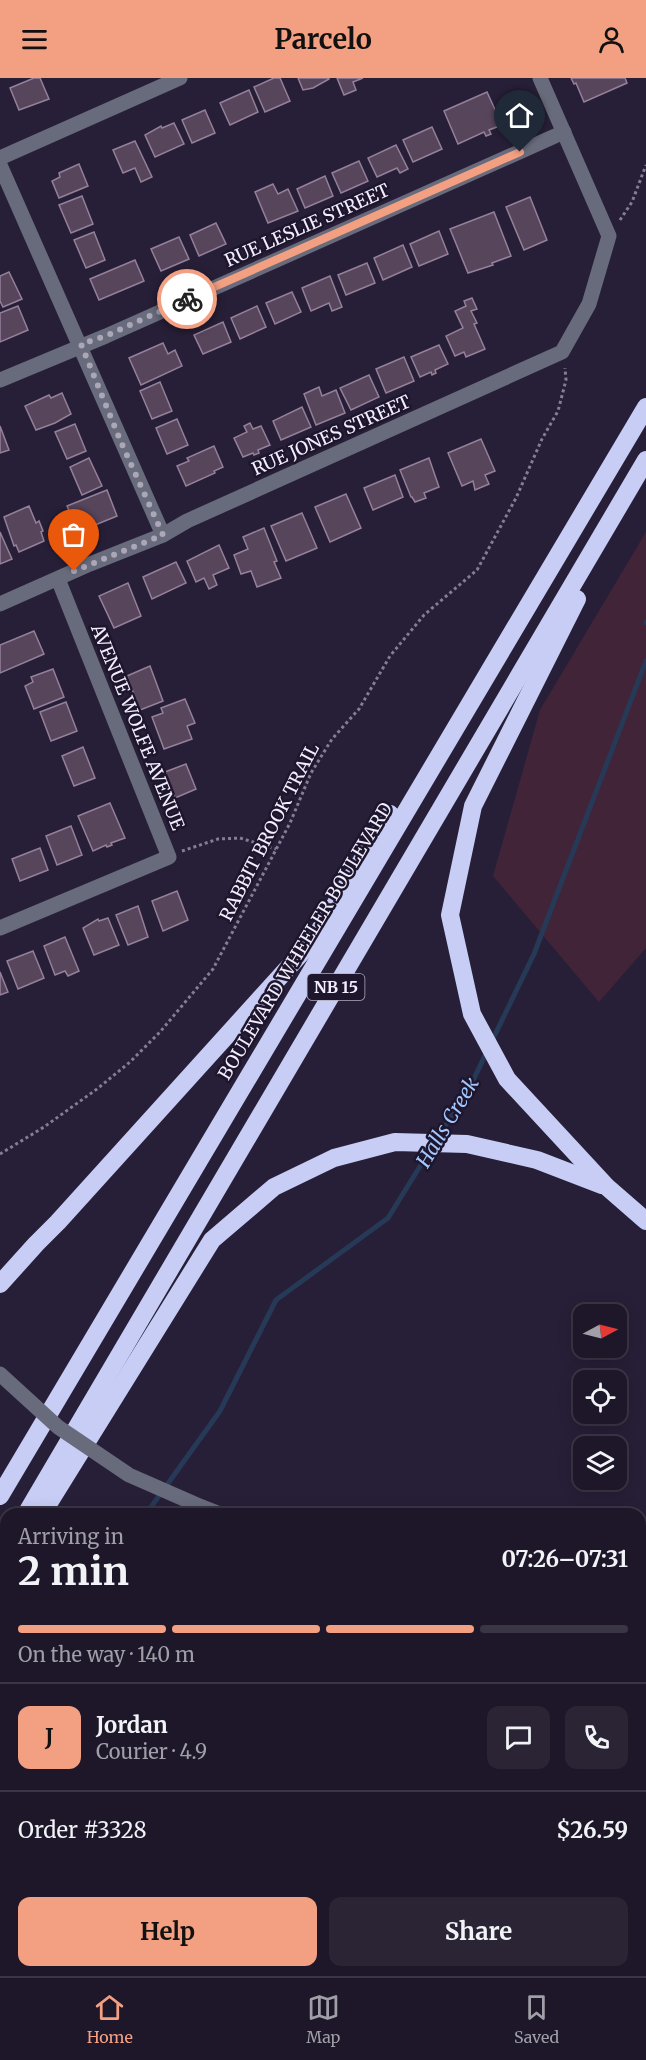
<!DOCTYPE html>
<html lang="en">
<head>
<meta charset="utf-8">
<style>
	body { margin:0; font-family:Merriweather,serif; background:#2a2435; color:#f1f3f6; height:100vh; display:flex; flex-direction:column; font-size:22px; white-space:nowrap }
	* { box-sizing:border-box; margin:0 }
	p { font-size:20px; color:#a09fa8 }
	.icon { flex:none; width:33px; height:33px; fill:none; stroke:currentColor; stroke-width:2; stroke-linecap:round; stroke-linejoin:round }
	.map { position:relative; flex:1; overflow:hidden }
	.details { position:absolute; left:0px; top:1430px; width:646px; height:470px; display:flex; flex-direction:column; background:#1d1729; border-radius:18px 18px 0 0; box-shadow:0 3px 15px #0003,0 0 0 2px #3b3646 }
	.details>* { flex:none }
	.needle { width:39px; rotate:83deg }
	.fabs { position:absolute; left:573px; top:1226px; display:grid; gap:12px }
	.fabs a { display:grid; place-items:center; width:54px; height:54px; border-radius:12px; background:#1d1729; box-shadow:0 3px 15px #0003,0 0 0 2px #3b3646; font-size:30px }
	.pin { position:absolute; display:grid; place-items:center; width:51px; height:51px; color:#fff; margin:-62px -26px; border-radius:50% 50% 50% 0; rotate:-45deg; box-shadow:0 0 6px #0007 }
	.pin .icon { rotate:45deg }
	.courier { position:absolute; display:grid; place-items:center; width:60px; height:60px; margin:-30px; border:4px solid #f39f82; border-radius:50%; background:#fff; color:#222; box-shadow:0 2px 8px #0007 }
	.summary em { font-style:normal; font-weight:700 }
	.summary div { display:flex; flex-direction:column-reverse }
	.summary { display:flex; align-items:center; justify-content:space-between; height:102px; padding:0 18px }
	h1 { font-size:39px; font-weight:700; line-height:45px }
	.bar { display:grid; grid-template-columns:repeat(4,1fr); gap:9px 6px; align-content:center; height:72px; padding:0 18px }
	.bar i { height:8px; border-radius:4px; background:#3b3646 }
	.bar .selected { background:#f39f82 }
	.bar p { grid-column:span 4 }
	.line { display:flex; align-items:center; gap:15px; padding:0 18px; border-top:2px solid #3b3646 }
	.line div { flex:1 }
	.round { display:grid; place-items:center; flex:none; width:63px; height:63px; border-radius:12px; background:#2a2435 }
	.button { display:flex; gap:12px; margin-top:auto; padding:12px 18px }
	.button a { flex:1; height:69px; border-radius:12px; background:#f39f82; color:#111; font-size:24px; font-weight:700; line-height:69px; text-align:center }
	.button a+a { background:#2a2435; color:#f1f3f6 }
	header { display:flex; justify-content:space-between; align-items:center; height:78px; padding:0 18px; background:#f39f82; color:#111; font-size:27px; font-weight:700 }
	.dock { display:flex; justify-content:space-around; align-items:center; height:84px; border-top:2px solid #3b3646; background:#1d1729; font-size:16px; color:#a09fa8 }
	.dock a { display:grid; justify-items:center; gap:3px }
	.dock .selected { color:#f39f82 }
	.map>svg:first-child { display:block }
</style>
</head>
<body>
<header><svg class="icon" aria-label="menu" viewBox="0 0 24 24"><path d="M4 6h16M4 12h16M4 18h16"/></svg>Parcelo<svg class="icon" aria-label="person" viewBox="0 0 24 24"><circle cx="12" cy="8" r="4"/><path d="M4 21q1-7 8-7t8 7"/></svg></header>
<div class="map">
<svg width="646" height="1898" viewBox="0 0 646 1898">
	<rect width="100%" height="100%" fill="#271f37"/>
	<polygon fill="#322745" points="641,1622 646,1624 646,1898 0,1898 0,1863 6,1851 6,1893 640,1893"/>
	<polygon fill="#422439" points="646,454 646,870 599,924 493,798 540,632"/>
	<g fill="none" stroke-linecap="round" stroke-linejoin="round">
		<g stroke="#263956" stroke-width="5">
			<polyline points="646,544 646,545"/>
			<polyline points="491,965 534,876 646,583"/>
			<polyline points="437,1061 471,1007 487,973"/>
			<polyline points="146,1436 220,1333 276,1222 388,1140 432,1069"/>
			<polyline points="0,1586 6,1575"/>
		</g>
	</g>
	<g fill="#57455c" stroke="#95809a" stroke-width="1.5">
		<polygon points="34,0 40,0 49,21 19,32 10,10"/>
		<polygon points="274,0 280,0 290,23 265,34 254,9"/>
		<polygon points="298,0 329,0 329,1 313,10 303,12"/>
		<polygon points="337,0 363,0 353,4 356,12 344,17"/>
		<polygon points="571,0 625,0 627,5 584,24 576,5 574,6"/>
		<polygon points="249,12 258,34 230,47 220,25"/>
		<polygon points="487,14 502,47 489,52 491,56 486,58 484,54 458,66 444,33"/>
		<polygon points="205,32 215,55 192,65 182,42"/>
		<polygon points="174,45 184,66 155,79 145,57 161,48 162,50"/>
		<polygon points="432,49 442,71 413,84 403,62"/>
		<polygon points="135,63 152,99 141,104 135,90 123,95 113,72"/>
		<polygon points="396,67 408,91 400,95 397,90 377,99 368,80"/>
		<polygon points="359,83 368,103 341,115 332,95"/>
		<polygon points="79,86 88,108 59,120 52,103 60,99 59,95"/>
		<polygon points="325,98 333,118 305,130 297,111"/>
		<polygon points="273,106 278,116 288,111 298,133 268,145 255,114"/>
		<polygon points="82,118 93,146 71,155 59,127"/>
		<polygon points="530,119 547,162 524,172 506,129"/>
		<polygon points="494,134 511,178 492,185 493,187 468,195 450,151"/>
		<polygon points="216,145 226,166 199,178 190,157"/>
		<polygon points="439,153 448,176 419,188 410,166"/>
		<polygon points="94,154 105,182 86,190 74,162"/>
		<polygon points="179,159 189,181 161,193 151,171"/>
		<polygon points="403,167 412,189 383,202 374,180"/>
		<polygon points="135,182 144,203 99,222 90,201"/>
		<polygon points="367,185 375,205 346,217 338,197"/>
		<polygon points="9,194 22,221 3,229 0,223 0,198"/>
		<polygon points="330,198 342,229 332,233 329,225 311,233 302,210"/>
		<polygon points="292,214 301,234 275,246 266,225"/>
		<polygon points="472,220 477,231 471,233 477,245 474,246 485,271 466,279 464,274 455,278 446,258 463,250 455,233 466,228 464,223"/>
		<polygon points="18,228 28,252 0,264 0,235"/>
		<polygon points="257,228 266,249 240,261 231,240"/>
		<polygon points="223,244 231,264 203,276 194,257"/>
		<polygon points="163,265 168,276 175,272 182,288 141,307 129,280"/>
		<polygon points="439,267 448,286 435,292 436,295 432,297 431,294 420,299 411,279"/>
		<polygon points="404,279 414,303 386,315 376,291"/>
		<polygon points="369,297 379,319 351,332 340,310"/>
		<polygon points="160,304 172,333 152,341 140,313"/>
		<polygon points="319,309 322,318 336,312 345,335 316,347 304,316"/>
		<polygon points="62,315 71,336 55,345 36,352 25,328 49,317 51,320"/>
		<polygon points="302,329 311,349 281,362 273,343"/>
		<polygon points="177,341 188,367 167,376 156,350"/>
		<polygon points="250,345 253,351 261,348 270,367 258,372 259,375 254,377 253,375 243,379 234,360 247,354 244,348"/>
		<polygon points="75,346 86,373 67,381 55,354"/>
		<polygon points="0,348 9,372 0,375"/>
		<polygon points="481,361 495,393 485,397 489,406 475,412 473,403 462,408 448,375"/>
		<polygon points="214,368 223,389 214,393 215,395 186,408 177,388 189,383 187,380"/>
		<polygon points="89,380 102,408 82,417 70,389"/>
		<polygon points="429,380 439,409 424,415 426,420 415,424 412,419 411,419 400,392"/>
		<polygon points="395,397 403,419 373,432 364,410"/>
		<polygon points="107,412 117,438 78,454 67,428"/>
		<polygon points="346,416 361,450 330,464 315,429"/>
		<polygon points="29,428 36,445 39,443 43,453 41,454 44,463 19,474 16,467 14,468 4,439"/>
		<polygon points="302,435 317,470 286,483 271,448"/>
		<polygon points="264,450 277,483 274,484 281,500 257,509 251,493 241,496 234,477 248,471 243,459"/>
		<polygon points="0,454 12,481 0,486"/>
		<polygon points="219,467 229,490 213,497 217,507 209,511 204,500 196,504 187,483"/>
		<polygon points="176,484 186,505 152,521 143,499"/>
		<polygon points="128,505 141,538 114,550 99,518"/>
		<polygon points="34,553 44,576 0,595 0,567"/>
		<polygon points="150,588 163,623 140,632 127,598"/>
		<polygon points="53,591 64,619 34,631 25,608 33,604 31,599"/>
		<polygon points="185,621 195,645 187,648 192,661 164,671 152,639 163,635 161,630"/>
		<polygon points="66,624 77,653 51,663 40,634"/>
		<polygon points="83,669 95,700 74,708 62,678"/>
		<polygon points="186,686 196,711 175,720 165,694"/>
		<polygon points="110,725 125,760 111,765 112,767 107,769 106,767 93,773 78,738"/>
		<polygon points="71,748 82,777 57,787 46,758"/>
		<polygon points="40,770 48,792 20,803 12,781"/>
		<polygon points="177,813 188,842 163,853 152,823"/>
		<polygon points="138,828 148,859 128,867 116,837"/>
		<polygon points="108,840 119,867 94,877 83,850 98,841 99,843"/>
		<polygon points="65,859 79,893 68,898 65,893 55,897 44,868"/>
		<polygon points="33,873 44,900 18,911 7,883"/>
		<polygon points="0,894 8,914 0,917"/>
		<polygon points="302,1893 331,1893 329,1898 315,1898"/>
	</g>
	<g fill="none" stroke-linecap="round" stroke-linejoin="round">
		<g stroke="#847e92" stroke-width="3" stroke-dasharray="3 3" stroke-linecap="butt">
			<polyline points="620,142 632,124 646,87"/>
			<polyline points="182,773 218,761 240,760 276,771"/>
			<polyline points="0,1076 44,1049 97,1011 130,984 160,954 213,891 290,745 311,695 332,661 359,631 390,578 424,537 477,492 516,420 542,361 558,333 566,302 565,290"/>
		</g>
		<g stroke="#686b7b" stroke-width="8">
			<polyline points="640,1878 646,1876"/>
			<polyline points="122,1893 135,1898"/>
			<polyline points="229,1893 243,1898"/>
			<polyline points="382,1898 384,1893"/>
		</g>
		<g stroke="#686b7b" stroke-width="15">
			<polyline points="0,80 180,0"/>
			<polyline points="0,87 163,457"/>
			<polyline points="0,302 106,258 564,54"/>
			<polyline points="0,526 90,486 163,457 187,443 562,274 589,226 609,158 540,0"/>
			<polyline points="0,850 169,779 58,501"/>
		</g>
		<g stroke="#686b7b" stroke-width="15">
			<polyline points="202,1429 220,1436"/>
			<polyline points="640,1532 646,1529"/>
			<polyline points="640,1583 646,1585"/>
			<polyline points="640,1643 646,1628"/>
			<polyline points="640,1676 646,1668"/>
			<polyline points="542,1898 544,1893"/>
		</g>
		<g stroke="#c7cdf5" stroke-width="18">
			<polyline points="577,521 473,728 450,837 472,936 507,1001 607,1109 646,1143"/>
			<polyline points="0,1206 36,1166 58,1144 315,860 390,736"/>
			<polyline points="0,1418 646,329"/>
			<polyline points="26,1436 646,382"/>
			<polyline points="42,1436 212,1162 274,1109 334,1080 395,1064 467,1066 537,1082 602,1107"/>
			<polyline points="0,1480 6,1469"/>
		</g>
		<polyline stroke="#686b7b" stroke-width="15" points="0,1296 58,1349 129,1397 202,1429"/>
	</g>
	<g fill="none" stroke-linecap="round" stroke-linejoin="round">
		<polyline stroke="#aba6b8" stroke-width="6" stroke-dasharray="0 10.8" points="74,493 163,457 121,364 81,266 106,258 187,221"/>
		<polyline stroke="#f39f82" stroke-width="8" points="187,221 520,74"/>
	</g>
	<g text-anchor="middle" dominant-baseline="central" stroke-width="5" stroke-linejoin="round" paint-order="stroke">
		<rect fill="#1e162d" stroke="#b2adbf" stroke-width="1.5" x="307.5" y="896" width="57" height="26" rx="4.5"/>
		<g font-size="16" font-weight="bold" fill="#f2eefe">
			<text x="336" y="909">NB 15</text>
		</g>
		<g font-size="18" fill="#f2eefe" stroke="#1e162d">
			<text transform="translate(307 147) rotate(-24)">RUE LESLIE STREET</text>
			<text transform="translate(331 357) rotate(-24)">RUE JONES STREET</text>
			<text transform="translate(138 649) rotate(68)">AVENUE WOLFE AVENUE</text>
			<text transform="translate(269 754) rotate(-63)">RABBIT BROOK TRAIL</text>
			<text transform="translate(305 863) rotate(-59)">BOULEVARD WHEELER BOULEVARD</text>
		</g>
		<g font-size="20" font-style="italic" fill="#a3c7fd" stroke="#1e162d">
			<text transform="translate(447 1044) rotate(-59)">Halls Creek</text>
		</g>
	</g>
</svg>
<div class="fabs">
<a><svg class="needle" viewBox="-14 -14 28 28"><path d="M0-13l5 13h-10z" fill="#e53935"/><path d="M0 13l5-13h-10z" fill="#a09fa8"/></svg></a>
<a><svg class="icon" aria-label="locate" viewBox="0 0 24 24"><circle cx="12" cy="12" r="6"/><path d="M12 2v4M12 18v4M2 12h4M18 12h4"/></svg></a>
<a><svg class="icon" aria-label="layers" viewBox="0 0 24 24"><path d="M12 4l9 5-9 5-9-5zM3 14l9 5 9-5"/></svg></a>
</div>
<div class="pin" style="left:74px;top:493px;background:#ea580c"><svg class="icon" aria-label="bag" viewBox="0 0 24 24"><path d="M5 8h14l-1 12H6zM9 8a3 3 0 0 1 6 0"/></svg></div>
<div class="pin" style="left:520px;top:74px;background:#1f2937"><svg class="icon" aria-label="home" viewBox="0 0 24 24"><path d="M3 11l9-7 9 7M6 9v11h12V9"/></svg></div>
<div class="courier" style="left:187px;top:221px"><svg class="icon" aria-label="bike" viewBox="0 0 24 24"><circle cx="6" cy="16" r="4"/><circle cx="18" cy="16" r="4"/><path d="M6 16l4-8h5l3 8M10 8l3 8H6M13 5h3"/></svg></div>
<section class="details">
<div class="summary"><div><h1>2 min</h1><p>Arriving in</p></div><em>07:26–07:31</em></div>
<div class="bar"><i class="selected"></i><i class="selected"></i><i class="selected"></i><i></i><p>On the way · 140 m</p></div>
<div class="line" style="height:108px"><b class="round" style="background:#f39f82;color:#111">J</b><div><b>Jordan</b><p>Courier · 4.9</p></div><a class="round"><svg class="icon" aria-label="chat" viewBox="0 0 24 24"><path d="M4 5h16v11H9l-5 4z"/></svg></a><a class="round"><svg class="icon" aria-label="phone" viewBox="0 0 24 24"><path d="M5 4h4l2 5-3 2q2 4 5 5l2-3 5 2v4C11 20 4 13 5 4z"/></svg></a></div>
<div class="line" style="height:78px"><div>Order #3328</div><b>$26.59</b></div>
<div class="button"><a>Help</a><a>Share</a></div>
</section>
</div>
<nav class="dock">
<a class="selected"><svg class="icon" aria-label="home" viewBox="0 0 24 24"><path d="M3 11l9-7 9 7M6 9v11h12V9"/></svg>Home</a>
<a><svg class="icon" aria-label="map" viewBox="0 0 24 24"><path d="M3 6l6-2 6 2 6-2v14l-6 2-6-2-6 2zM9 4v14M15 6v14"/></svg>Map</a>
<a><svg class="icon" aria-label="saved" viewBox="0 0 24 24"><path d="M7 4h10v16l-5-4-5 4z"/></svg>Saved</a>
</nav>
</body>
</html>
